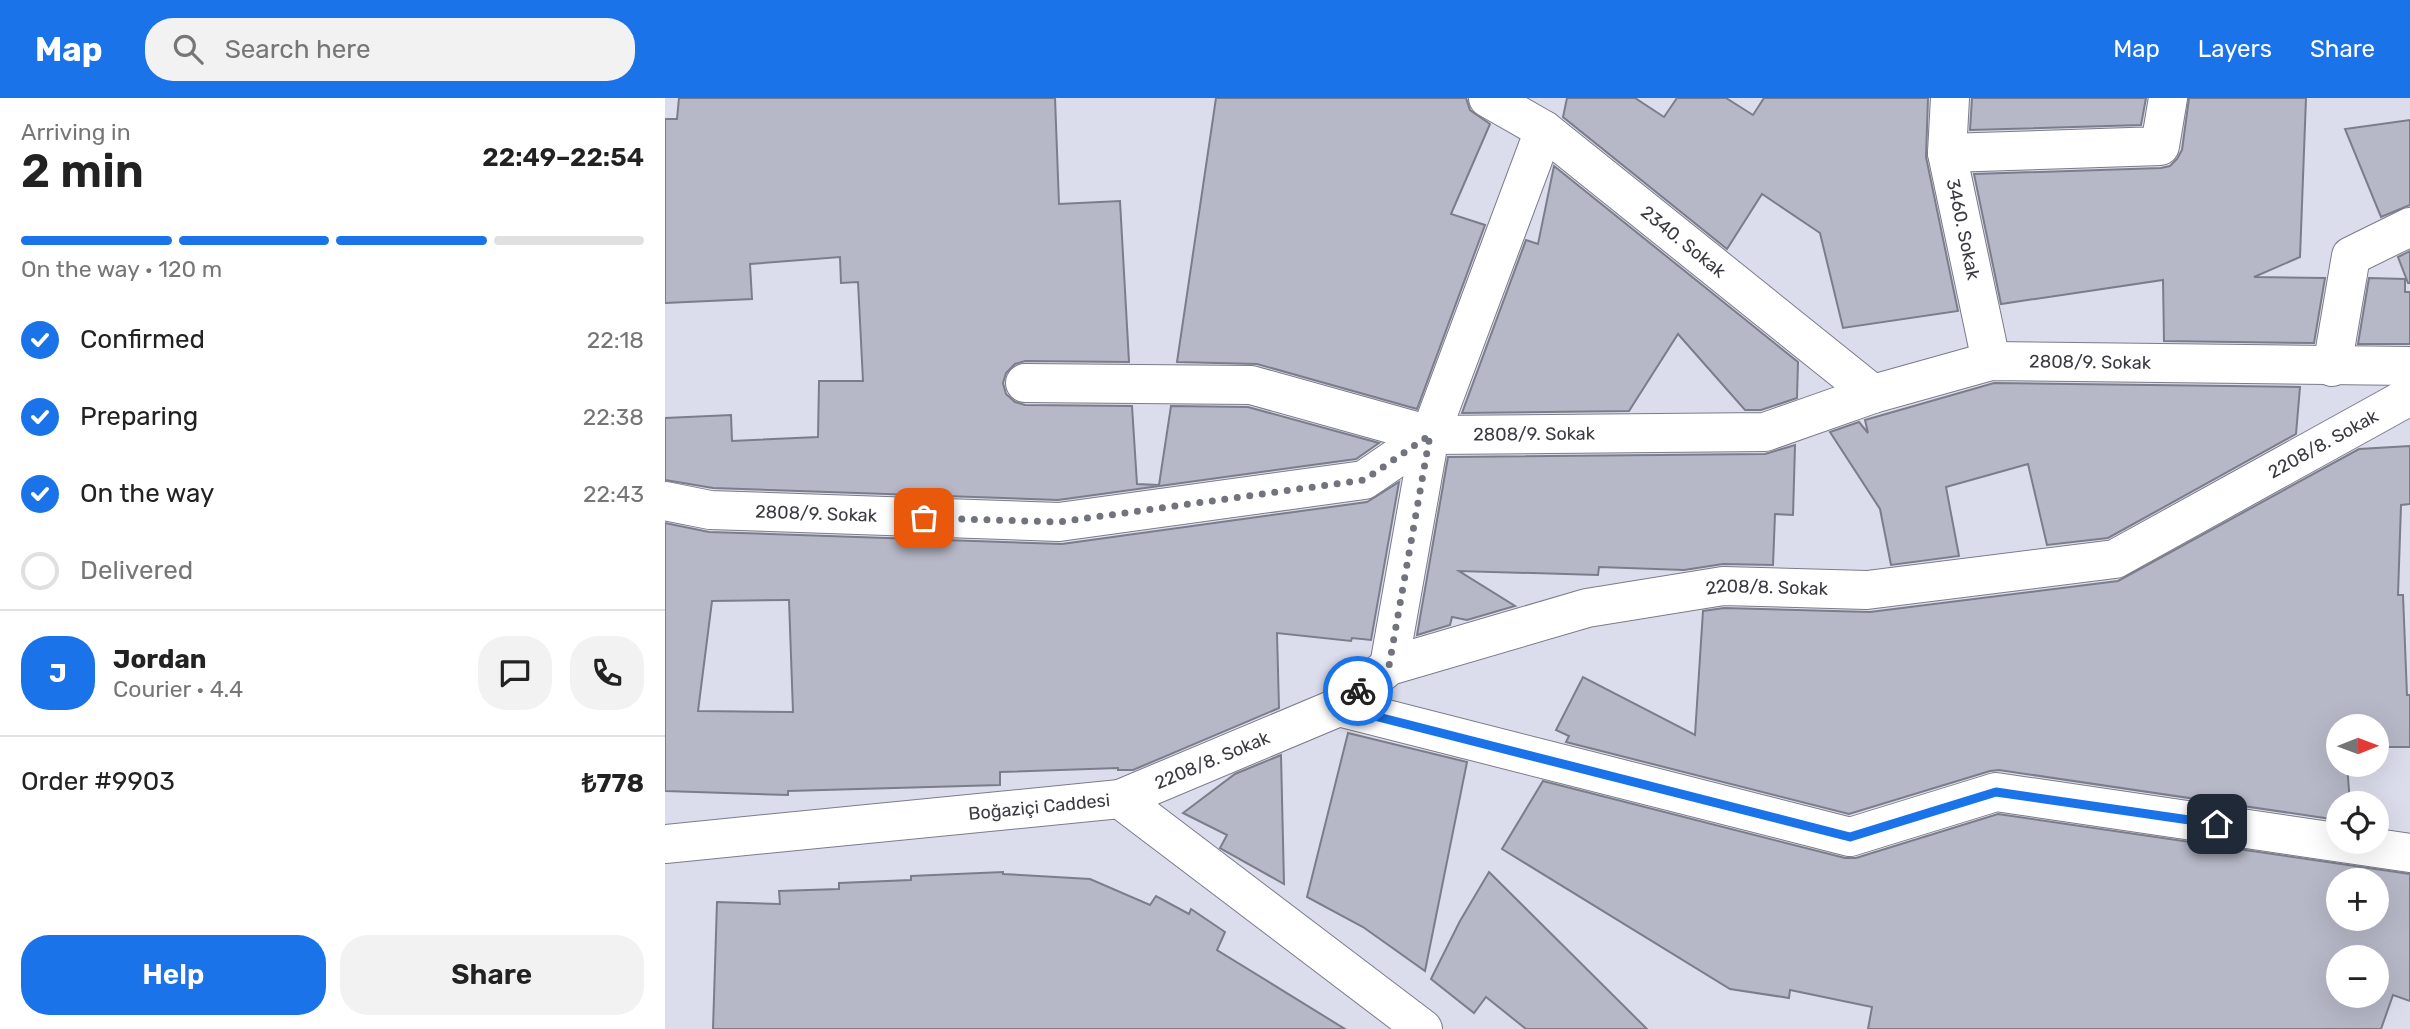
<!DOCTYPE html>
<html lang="en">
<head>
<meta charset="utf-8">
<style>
	body { margin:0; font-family:Rubik,sans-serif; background:#f2f2f2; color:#222; height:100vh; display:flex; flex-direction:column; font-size:26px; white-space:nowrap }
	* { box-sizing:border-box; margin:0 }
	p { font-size:23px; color:#767676 }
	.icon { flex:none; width:38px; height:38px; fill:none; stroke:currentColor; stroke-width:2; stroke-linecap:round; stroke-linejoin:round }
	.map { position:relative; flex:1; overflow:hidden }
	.panel { display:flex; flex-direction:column; background:#fff; width:665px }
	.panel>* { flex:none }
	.needle { width:46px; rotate:89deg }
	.buttons { position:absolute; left:1661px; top:616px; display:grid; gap:14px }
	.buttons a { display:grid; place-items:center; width:63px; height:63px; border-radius:50%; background:#fff; box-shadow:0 7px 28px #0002; font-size:35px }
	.pin { position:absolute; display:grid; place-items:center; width:60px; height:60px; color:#fff; margin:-30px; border-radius:14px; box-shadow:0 4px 10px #0006 }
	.courier { position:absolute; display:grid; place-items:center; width:70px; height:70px; margin:-35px; border:5px solid #1a73e8; border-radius:50%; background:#fff; color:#222; box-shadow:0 2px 9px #0007 }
	.headline em { font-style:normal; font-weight:600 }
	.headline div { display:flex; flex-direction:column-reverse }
	.headline { display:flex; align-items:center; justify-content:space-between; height:119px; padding:0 21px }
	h1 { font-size:46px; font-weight:600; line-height:52px }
	.bar { display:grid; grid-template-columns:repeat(4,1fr); gap:10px 7px; align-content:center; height:84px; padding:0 21px }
	.bar i { height:9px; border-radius:5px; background:#e0e0e0 }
	.bar .active { background:#1a73e8 }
	.bar p { grid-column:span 4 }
	.line { display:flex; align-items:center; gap:18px; padding:0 21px; border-top:2px solid #e0e0e0 }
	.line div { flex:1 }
	.round { display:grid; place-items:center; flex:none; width:74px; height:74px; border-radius:28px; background:#f2f2f2 }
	ol { padding:0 21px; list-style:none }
	li { display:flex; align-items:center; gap:21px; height:77px }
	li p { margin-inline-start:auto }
	li .icon { padding:7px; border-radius:50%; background:#1a73e8; color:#fff; stroke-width:4 }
	li:last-child { color:#767676 }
	li i { width:38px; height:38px; border:4px solid #e0e0e0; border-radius:50% }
	.action { display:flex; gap:14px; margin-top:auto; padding:14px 21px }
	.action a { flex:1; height:80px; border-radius:28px; background:#1a73e8; color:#fff; font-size:28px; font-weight:600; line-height:80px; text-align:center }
	.action a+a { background:#f2f2f2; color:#222 }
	header { display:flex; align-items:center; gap:42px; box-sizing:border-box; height:98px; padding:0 35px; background:#1a73e8; color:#fff }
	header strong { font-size:33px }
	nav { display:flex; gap:38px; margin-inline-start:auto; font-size:24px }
	.search { width:490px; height:63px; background:#f2f2f2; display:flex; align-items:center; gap:18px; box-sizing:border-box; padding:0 24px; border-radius:28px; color:#767676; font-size:26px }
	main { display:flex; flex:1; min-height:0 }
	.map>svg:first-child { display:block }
</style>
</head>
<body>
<header>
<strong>Map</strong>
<div class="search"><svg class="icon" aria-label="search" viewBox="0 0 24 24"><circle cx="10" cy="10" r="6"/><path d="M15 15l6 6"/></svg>Search here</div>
<nav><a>Map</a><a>Layers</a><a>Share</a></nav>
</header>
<main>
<section class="panel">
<div class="headline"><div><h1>2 min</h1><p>Arriving in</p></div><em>22:49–22:54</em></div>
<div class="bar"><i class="active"></i><i class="active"></i><i class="active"></i><i></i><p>On the way · 120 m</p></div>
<ol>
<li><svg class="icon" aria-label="check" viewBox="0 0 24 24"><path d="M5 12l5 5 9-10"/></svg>Confirmed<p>22:18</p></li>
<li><svg class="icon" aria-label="check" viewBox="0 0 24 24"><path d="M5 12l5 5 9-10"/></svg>Preparing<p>22:38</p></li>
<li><svg class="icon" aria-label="check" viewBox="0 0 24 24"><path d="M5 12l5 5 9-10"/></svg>On the way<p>22:43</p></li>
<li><i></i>Delivered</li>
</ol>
<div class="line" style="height:126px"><b class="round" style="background:#1a73e8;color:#fff">J</b><div><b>Jordan</b><p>Courier · 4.4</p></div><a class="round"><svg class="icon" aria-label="chat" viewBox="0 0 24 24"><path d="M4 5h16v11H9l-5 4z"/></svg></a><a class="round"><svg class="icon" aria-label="phone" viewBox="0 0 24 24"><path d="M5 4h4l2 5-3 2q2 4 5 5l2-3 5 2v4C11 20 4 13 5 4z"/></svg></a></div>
<div class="line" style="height:91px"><div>Order #9903</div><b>₺778</b></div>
<div class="action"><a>Help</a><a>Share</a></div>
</section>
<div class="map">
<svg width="1745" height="931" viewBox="0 0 1745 931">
	<rect width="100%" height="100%" fill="#dbddec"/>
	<g fill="#b6b8c7" stroke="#7b7d8a" stroke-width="2" fill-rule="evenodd">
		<polygon points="14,0 390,0 394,106 455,103 464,264 360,263 350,266 341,275 338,285 341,296 350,304 360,307 467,308 472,386 494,387 506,308 583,309 714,345 691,361 393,402 48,390 0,382 0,320 66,317 67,343 153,339 154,283 198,283 193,184 176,185 175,159 85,166 87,201 0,205 0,21 12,21"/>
		<polygon points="551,0 801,0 805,12 825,26 786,116 820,127 752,311 592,266 512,264"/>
		<polygon points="902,0 970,0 999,19 1012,0 1061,0 1088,17 1099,0 1263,0 1261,59 1293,213 1178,230 1155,135 1097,96 1062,151 898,19"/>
		<polygon points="1307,0 1481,0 1476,27 1305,32"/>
		<polygon points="1524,0 1641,0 1635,159 1589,179 1660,180 1649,245 1499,243 1498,182 1336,206 1309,76 1496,70 1505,68 1512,61 1517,52"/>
		<polygon points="1745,22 1745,107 1716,119 1680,31"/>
		<polygon points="889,68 1133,264 1132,300 1096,312 1080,312 1013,236 964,313 797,315 861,142 873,146"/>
		<polygon points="1745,153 1745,185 1743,185 1733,159"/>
		<polygon points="1704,180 1740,181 1740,194 1745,194 1745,246 1693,246"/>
		<polygon points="1329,285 1635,289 1631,336 1443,440 1382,447 1363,366 1281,389 1294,458 1226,467 1215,411 1165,334 1194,324 1203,335 1200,322"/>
		<polygon points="1130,347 1128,417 1110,416 1108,467 1058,466 1019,472 934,469 933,477 794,473 850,508 802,522 787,519 785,527 752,537 783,359 1100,356"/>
		<polygon points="1745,348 1745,406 1736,407 1733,497 1738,497 1742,597 1745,597 1745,649 1712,649 1712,628 1673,628 1673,667 1682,667 1685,705 1673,705 1673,722 1334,672 1325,673 1184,716 901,644 904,638 891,632 918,579 1030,637 1038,513 1059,510 1205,514 1453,483 1694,351"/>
		<path d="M734 384 706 542 687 540 686 543 612 535 614 610 468 672H453V670L335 674V687L123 693V697L0 693V425L44 434 397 446 702 404ZM122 502H124L128 614 33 613 47 503Z"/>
		<polygon points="683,635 802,664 760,873 698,829 642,799"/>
		<polygon points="616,657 619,786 555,750 562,737 518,715 570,676"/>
		<path d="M878 683 1180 760H1191L1333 716 1745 776V903L1728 897 1716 931H1203L1207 909 1125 892 1124 900 1065 891 837 751ZM1673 782H1712V821H1673ZM1673 859H1712V898H1673Z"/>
		<polygon points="338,774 338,776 425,781 485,807 491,798 524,816 526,811 560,834 552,852 680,931 48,931 52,804 115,806 114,793 174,791 174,785 246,782 246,778"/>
		<polygon points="824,774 982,931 861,931 821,899 809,915 766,881 795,823"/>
	</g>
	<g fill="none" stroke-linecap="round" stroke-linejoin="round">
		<defs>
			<g id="minor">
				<path id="s1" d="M823 0 879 32 1208 296"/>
				<path id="s2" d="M1285 0 1282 55 1326 263"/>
				<polyline points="1282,55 1495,48 1503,0"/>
				<polyline points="1667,269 1686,158 1745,129"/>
				<polyline points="360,285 586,287 765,337"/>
				<path id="s3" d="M0 403 45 412 394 424 699 382 765 337 1100 334 1208 296 1326 263 1745 268"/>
				<polyline points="724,568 765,337 879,32"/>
				<polyline points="674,609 1185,739 1331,694 1745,755"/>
				<path id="s4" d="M455 701 674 609 724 568 922 510 1058 488 1202 492 1450 461 1745 298"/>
			</g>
			<g id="tertiary">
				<path id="s5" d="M0 746 455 701 758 931"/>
			</g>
		</defs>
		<use href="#minor" stroke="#7a7c8a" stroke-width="40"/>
		<use href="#tertiary" stroke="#7a7c8a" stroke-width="40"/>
		<use href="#minor" stroke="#fff" stroke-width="38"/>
		<use href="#tertiary" stroke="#fff" stroke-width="38"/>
	</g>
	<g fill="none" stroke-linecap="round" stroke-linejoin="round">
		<polyline stroke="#72747d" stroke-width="7" stroke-dasharray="0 12.6" points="259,420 394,424 699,382 765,337 724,568 693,593"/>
		<polyline stroke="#1a73e8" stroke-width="9" points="693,593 674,609 1185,739 1331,694 1552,726"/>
	</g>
	<g text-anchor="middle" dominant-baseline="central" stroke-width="7" stroke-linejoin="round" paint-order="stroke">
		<g font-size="18" fill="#3a3b41" stroke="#e8eafa">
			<text stroke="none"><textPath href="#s2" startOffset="133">3460. Sokak</textPath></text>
			<text stroke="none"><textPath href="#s1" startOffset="243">2340. Sokak</textPath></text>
			<text stroke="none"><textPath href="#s3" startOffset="1454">2808/9. Sokak</textPath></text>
			<text stroke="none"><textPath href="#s3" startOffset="887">2808/9. Sokak</textPath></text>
			<text stroke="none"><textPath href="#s4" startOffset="1278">2208/8. Sokak</textPath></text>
			<text stroke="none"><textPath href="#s3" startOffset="152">2808/9. Sokak</textPath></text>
			<text stroke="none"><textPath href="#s4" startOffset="690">2208/8. Sokak</textPath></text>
			<text stroke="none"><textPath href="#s4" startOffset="100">2208/8. Sokak</textPath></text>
			<text stroke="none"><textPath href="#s5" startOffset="376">Boğaziçi Caddesi</textPath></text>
		</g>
	</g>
</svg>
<div class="buttons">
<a><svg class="needle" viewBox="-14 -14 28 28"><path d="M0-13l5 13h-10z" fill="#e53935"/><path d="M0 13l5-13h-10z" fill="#767676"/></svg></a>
<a><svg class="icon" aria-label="locate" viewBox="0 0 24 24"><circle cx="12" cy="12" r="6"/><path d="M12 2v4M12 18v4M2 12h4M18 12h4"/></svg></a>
<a>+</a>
<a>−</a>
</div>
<div class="pin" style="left:259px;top:420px;background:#ea580c"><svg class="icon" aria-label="bag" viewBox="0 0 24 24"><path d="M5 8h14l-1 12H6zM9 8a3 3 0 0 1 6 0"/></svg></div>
<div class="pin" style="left:1552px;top:726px;background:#1f2937"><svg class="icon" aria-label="home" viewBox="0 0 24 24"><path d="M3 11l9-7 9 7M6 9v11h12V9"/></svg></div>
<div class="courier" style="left:693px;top:593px"><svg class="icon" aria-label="bike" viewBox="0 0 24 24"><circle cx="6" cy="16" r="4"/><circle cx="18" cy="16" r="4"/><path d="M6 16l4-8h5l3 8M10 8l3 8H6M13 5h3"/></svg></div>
</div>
</main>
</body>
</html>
